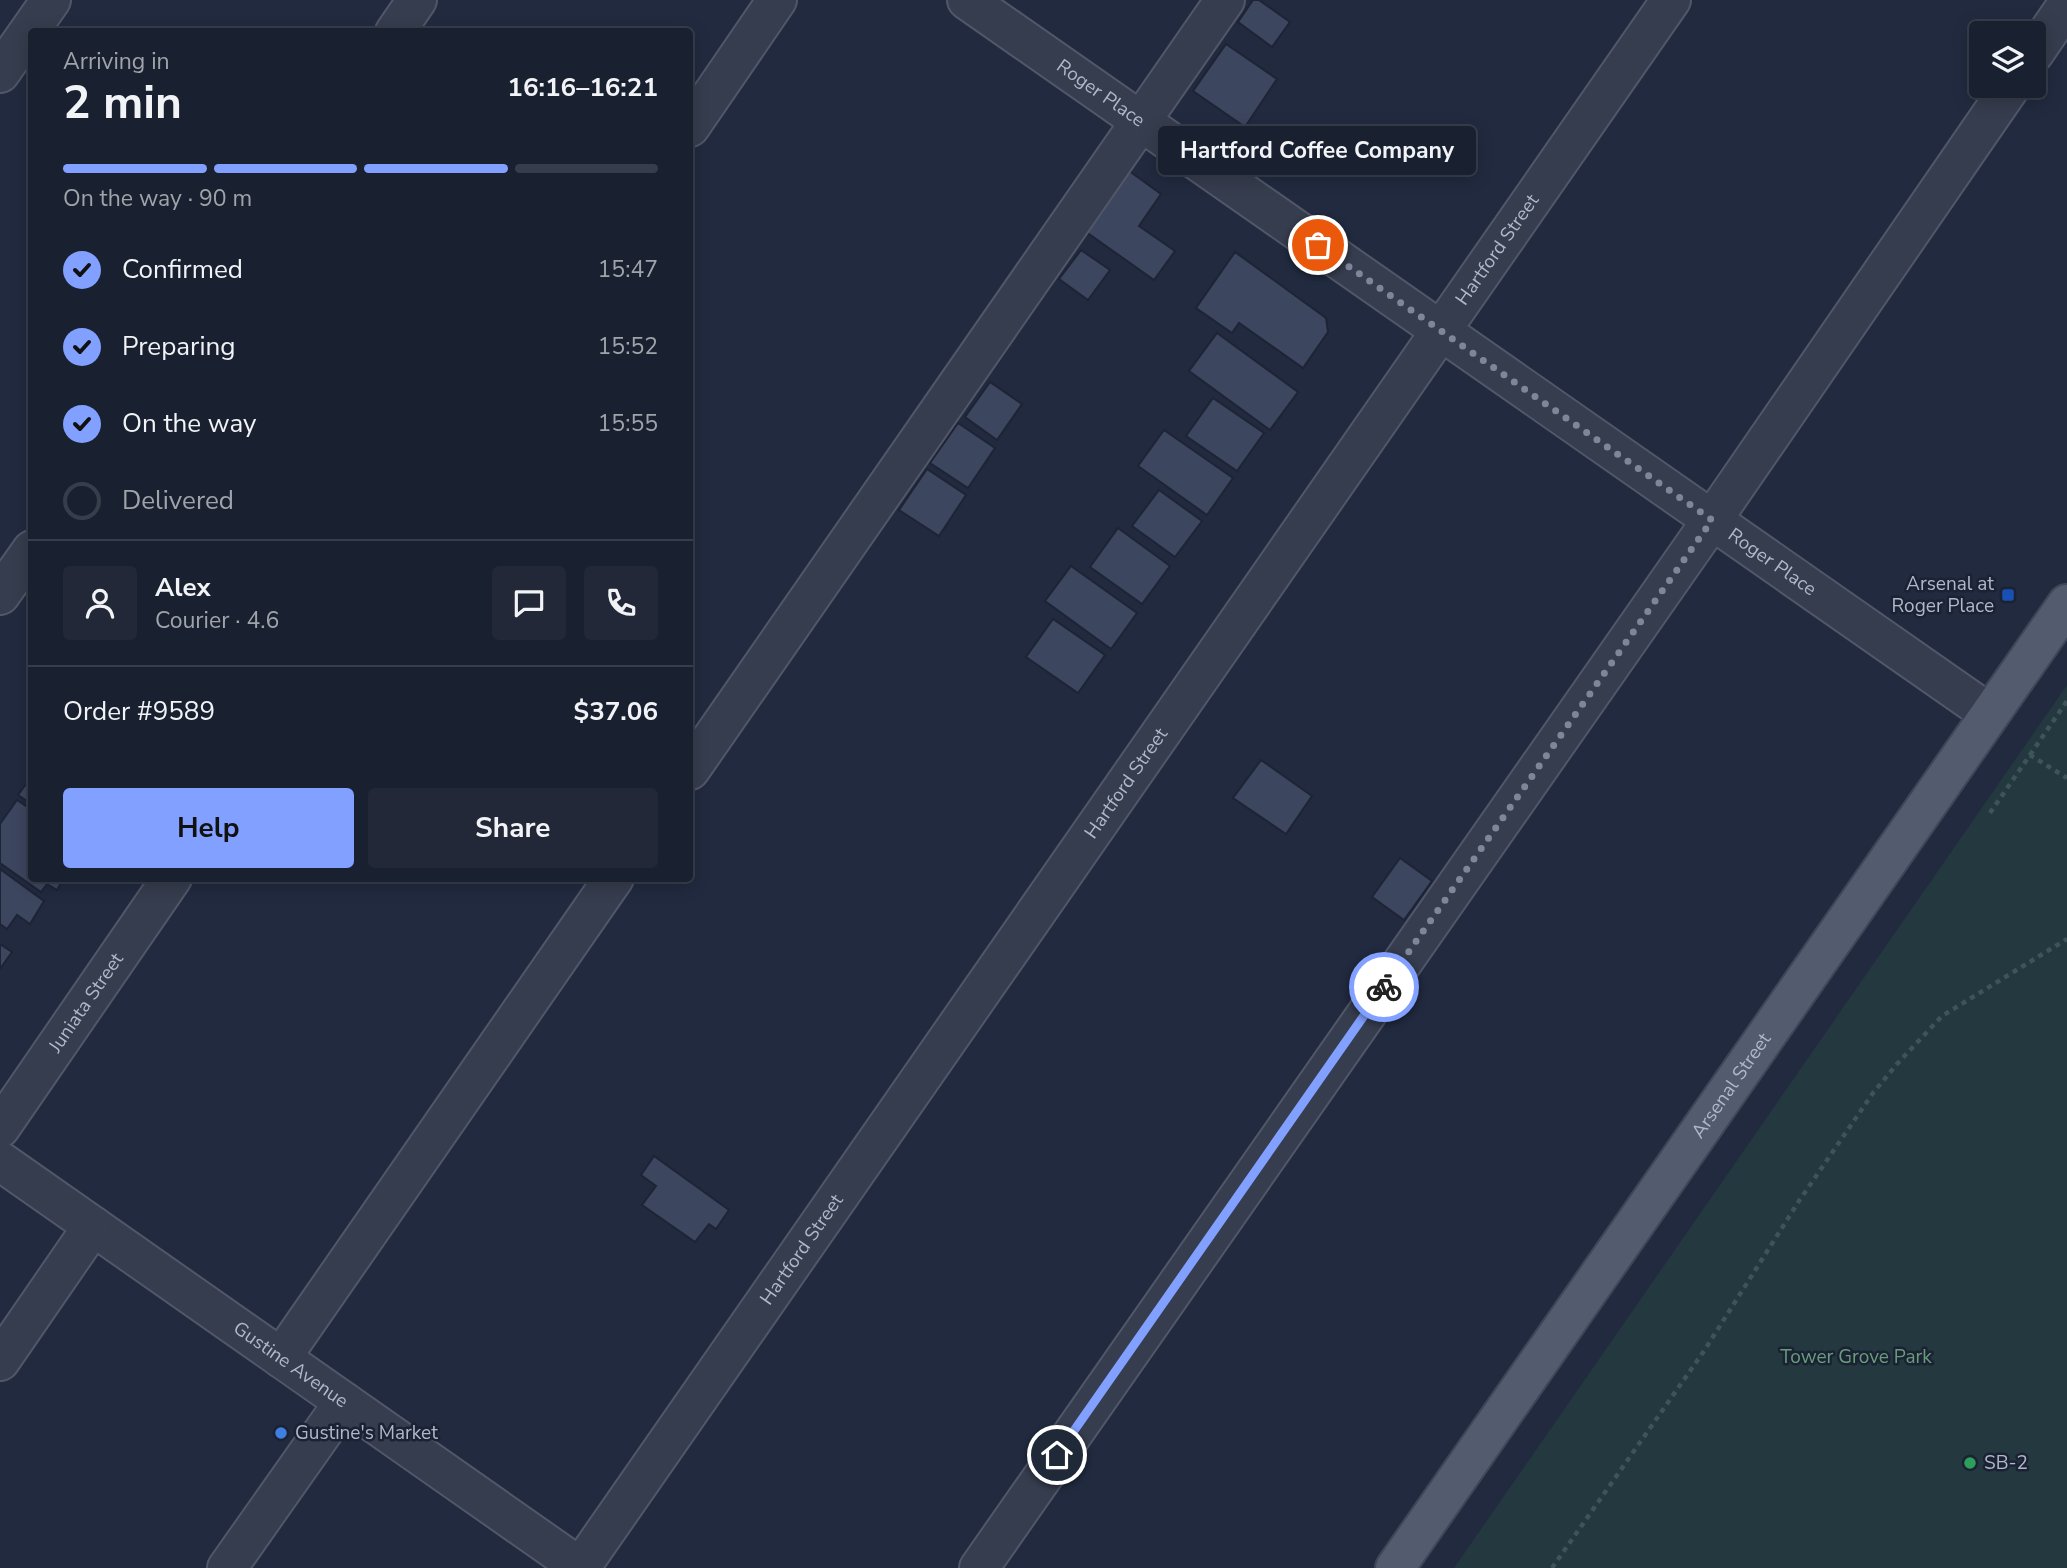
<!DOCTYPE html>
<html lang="en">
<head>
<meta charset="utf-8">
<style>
	body { margin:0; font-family:"Nunito Sans",sans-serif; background:#222837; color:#f1f3f6; height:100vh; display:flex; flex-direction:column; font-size:26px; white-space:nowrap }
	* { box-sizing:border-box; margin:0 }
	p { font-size:23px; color:#9fa3aa }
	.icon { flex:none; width:38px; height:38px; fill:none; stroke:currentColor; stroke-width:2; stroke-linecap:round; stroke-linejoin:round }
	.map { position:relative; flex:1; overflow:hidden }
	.sheet { position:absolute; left:28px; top:28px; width:665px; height:854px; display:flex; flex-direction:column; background:#19202f; border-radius:7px; box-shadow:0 4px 18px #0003,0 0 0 2px #373e4b }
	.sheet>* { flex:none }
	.fabs { position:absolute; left:1969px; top:21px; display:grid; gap:14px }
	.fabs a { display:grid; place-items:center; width:77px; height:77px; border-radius:7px; background:#19202f; box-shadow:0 4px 18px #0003,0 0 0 2px #373e4b; font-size:35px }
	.pin { position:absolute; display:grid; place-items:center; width:60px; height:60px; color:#fff; margin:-30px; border:4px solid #fff; border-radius:50%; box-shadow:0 2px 7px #0007 }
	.courier { position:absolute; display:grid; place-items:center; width:70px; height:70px; margin:-35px; border:5px solid #81a0ff; border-radius:50%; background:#fff; color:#222; box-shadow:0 2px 9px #0007 }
	.bubble { position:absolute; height:49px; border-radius:7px; background:#19202f; box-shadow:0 4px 18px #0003,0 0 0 2px #373e4b; font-size:23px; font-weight:700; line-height:49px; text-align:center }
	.overview em { font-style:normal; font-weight:700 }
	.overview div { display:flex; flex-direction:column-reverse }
	.overview { display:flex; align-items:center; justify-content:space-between; height:119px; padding:0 35px }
	h1 { font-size:46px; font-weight:700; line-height:52px }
	.bar { display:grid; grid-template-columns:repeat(4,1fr); gap:10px 7px; align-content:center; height:84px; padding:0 35px }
	.bar i { height:9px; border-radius:5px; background:#373e4b }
	.bar .on { background:#81a0ff }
	.bar p { grid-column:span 4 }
	.line { display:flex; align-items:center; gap:18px; padding:0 35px; border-top:2px solid #373e4b }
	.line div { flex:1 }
	.round { display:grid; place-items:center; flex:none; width:74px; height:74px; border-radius:7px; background:#222837 }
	ol { padding:0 35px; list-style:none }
	li { display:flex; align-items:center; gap:21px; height:77px }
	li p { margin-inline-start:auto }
	li .icon { padding:7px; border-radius:50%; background:#81a0ff; color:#111; stroke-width:4 }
	li:last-child { color:#9fa3aa }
	li i { width:38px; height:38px; border:4px solid #373e4b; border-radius:50% }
	.action { display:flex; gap:14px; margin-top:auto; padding:14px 35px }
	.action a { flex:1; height:80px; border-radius:7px; background:#81a0ff; color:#111; font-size:28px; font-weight:700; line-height:80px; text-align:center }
	.action a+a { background:#222837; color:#f1f3f6 }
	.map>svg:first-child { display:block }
</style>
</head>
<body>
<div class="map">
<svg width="2067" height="1568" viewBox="0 0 2067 1568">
	<rect width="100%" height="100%" fill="#212a3f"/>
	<polygon fill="#243840" points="2067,685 2067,1568 1454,1568"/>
	<g fill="#3d465f" stroke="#1d2435" stroke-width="2">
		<polygon points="1253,0 1259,0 1290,22 1272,47 1238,22"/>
		<polygon points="1226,44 1277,79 1245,127 1193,91"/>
		<polygon points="1125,168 1161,194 1139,226 1175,251 1154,280 1082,229"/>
		<polygon points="1081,250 1110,270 1088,300 1059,279"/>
		<polygon points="1235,252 1326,318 1328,332 1303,368 1239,323 1232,333 1196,308"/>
		<polygon points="1217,333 1298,392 1270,430 1189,371"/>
		<polygon points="990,382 1022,404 997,440 965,417"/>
		<polygon points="1213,398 1264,433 1237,471 1186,436"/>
		<polygon points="958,423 995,448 968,488 930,463"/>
		<polygon points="1164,430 1233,478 1207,515 1138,466"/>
		<polygon points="927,469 966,495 939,536 899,510"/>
		<polygon points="1159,490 1202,521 1175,557 1132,526"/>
		<polygon points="1118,528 1170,566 1142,604 1090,567"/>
		<polygon points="1071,566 1137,613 1111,649 1045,601"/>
		<polygon points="1053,619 1105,655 1078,693 1026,657"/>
		<polygon points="1261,760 1312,796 1286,834 1233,798"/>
		<polygon points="32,776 32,804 18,795"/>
		<polygon points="17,800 32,810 32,878 64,878 57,890 47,884 41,892 0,863 0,824"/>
		<polygon points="1400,858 1432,881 1404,920 1372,897"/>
		<polygon points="0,869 44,901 30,924 17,915 7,929 0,924"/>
		<polygon points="0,944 12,952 0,969"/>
		<polygon points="654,1156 729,1210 716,1229 709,1224 695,1242 642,1205 656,1186 641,1175"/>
	</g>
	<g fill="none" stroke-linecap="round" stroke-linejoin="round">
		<defs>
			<g id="minor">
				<path id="s1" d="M967 0 1990 714"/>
				<polyline points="395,32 417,0"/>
				<polyline points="2034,53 2067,5"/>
				<polyline points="0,73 51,0"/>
				<polyline points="690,127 777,0"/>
				<polyline points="0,595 32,550"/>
				<polyline points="690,770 1225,0"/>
				<path id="s2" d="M0 1128 172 878"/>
				<path id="s3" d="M0 1161 581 1568"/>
				<polyline points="281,1358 614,878"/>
				<polyline points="0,1361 93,1226"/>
				<polyline points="227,1568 344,1402"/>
				<path id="s4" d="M580 1568 1671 0"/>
				<polyline points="979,1568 1712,520 2011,86"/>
			</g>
			<g id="major">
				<path id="s5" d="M1395 1568 2067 604"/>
			</g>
		</defs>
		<use href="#minor" stroke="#515769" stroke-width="42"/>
		<use href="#major" stroke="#3f4657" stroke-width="42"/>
		<g stroke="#3f545a" stroke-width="4.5" stroke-dasharray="5 5" stroke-linecap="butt">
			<polyline points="2030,755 2067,701"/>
			<polyline points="1990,813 2030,755 2067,778"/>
			<polyline points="1552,1568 1704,1351 1799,1201 1873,1093 1897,1064 1942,1016 2067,939"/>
		</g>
		<use href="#minor" stroke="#363d4e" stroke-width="38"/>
		<use href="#major" stroke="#535b6f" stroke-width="38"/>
	</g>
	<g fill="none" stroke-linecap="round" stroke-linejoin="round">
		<polyline stroke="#7f8699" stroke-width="7" stroke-dasharray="0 12.6" points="1318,245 1712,520 1384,987"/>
		<polyline stroke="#81a0ff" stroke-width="9" points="1057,1455 1384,987"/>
	</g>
	<rect fill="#1a4fb4" stroke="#1b2233" stroke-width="2.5" x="2001" y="588" width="14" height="14" rx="3.5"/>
	<circle fill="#3f7fe0" stroke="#1b2233" stroke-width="2.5" cx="281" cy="1433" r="7"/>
	<circle fill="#2e9e5b" stroke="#1b2233" stroke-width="2.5" cx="1970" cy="1463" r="7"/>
	<g text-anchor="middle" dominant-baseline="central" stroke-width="5" stroke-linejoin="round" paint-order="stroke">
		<g font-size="19" fill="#b1b7ca" stroke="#1b2233">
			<text stroke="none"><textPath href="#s1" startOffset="163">Roger Place</textPath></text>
			<text stroke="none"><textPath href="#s4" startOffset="1606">Hartford Street</textPath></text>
			<text stroke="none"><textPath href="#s1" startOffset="982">Roger Place</textPath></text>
			<text stroke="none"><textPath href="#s4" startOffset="956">Hartford Street</textPath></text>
			<text stroke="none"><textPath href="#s2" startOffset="152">Juniata Street</textPath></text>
			<text stroke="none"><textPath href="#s5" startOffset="588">Arsenal Street</textPath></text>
			<text stroke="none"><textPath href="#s4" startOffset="388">Hartford Street</textPath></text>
			<text stroke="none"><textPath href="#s3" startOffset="355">Gustine Avenue</textPath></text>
		</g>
		<g font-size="19" fill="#b1b7ca" stroke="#1b2233" text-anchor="start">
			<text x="1994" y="584" text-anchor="end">Arsenal at<tspan x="1994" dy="22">Roger Place</tspan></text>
			<text x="295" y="1433">Gustine's Market</text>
			<text x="1984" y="1463">SB-2</text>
		</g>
		<g font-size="19" fill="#679d7a" stroke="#1b2233">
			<text x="1856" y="1357">Tower Grove Park</text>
		</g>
	</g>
</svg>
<div class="fabs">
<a><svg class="icon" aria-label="layers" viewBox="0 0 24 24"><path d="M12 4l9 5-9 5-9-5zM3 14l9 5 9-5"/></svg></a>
</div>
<div class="pin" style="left:1318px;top:245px;background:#ea580c"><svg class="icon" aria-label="bag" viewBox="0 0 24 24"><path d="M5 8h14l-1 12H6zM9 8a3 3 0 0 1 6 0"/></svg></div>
<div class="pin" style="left:1057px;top:1455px;background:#1f2937"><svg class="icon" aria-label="home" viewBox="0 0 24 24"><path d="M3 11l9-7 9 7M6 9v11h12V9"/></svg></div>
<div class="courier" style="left:1384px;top:987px"><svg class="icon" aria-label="bike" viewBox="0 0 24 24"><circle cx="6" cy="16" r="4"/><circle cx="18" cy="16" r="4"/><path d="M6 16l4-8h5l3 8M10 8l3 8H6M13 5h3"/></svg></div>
<div class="bubble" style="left:1158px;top:126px;width:318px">Hartford Coffee Company</div>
<section class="sheet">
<div class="overview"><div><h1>2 min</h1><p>Arriving in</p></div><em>16:16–16:21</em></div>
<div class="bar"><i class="on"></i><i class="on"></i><i class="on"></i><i></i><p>On the way · 90 m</p></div>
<ol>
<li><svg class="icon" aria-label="check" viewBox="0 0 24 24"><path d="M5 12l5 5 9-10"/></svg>Confirmed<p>15:47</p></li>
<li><svg class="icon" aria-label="check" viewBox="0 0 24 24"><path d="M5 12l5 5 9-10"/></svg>Preparing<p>15:52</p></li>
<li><svg class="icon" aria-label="check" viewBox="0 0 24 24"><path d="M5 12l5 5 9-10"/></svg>On the way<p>15:55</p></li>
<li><i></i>Delivered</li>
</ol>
<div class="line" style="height:126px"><a class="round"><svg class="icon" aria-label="person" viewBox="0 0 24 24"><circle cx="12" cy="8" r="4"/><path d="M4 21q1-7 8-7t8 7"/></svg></a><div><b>Alex</b><p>Courier · 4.6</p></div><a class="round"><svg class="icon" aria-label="chat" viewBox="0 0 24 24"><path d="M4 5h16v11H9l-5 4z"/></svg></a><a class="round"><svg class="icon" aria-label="phone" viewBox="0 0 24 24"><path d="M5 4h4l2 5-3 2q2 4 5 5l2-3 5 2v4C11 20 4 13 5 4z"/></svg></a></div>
<div class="line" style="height:91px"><div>Order #9589</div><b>$37.06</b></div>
<div class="action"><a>Help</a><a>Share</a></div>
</section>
</div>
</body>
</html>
